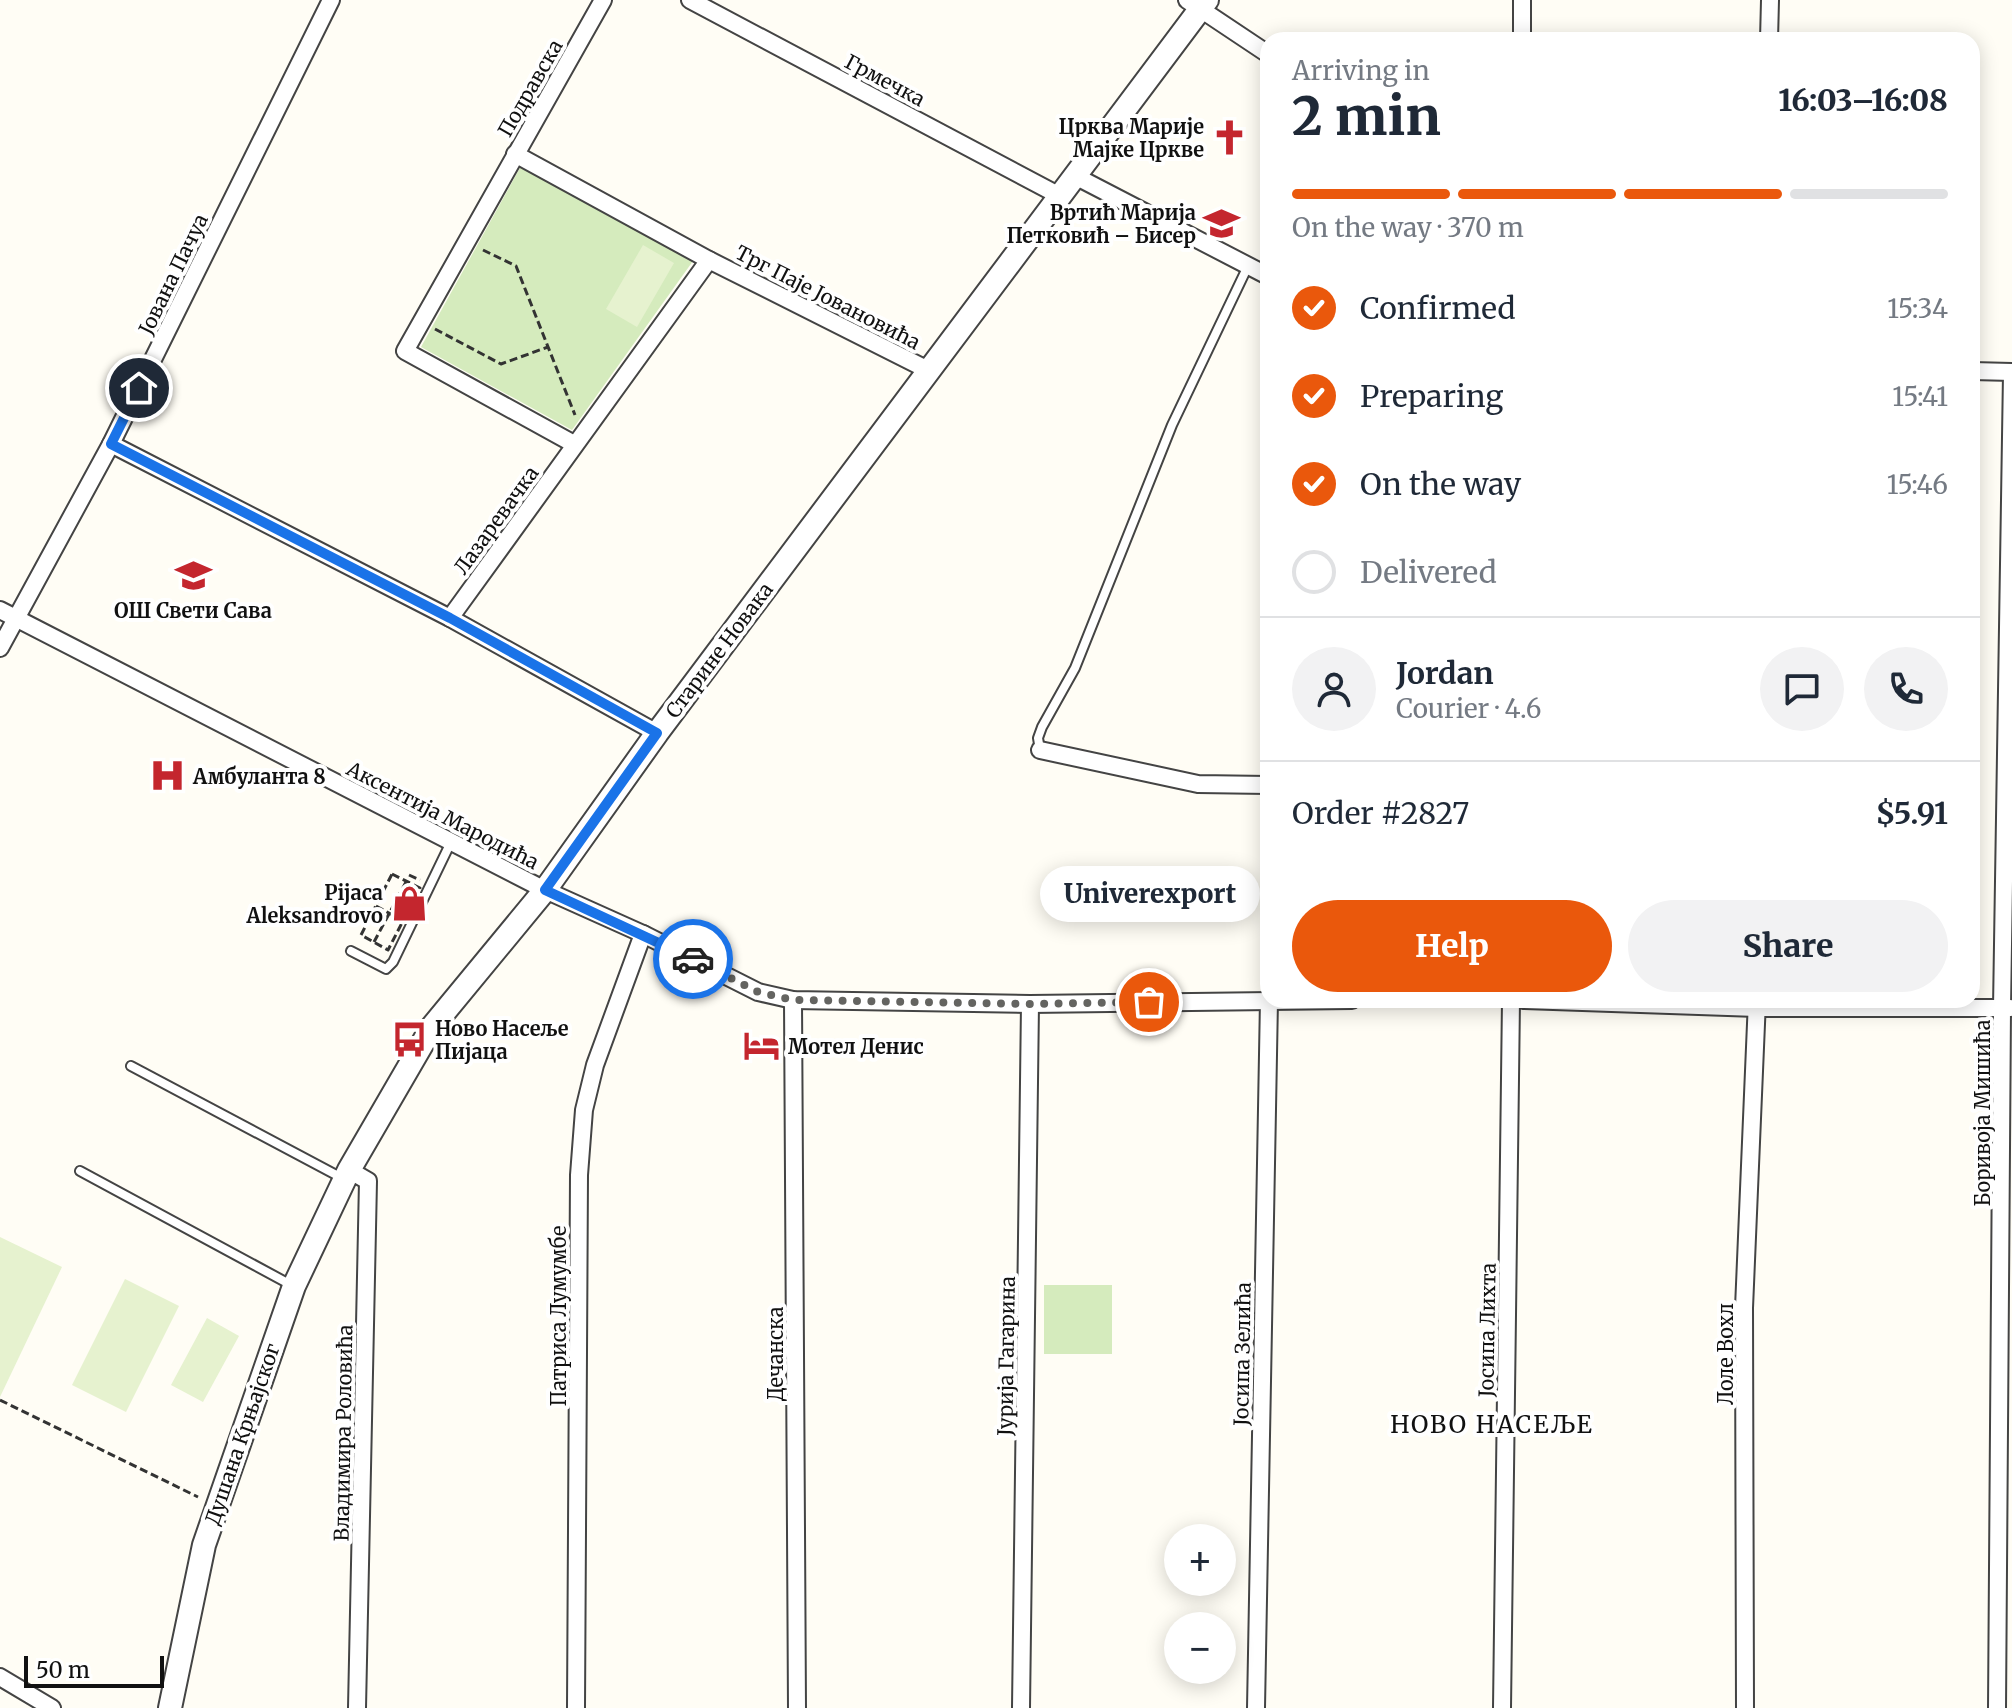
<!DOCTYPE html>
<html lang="en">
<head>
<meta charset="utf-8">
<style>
	body { margin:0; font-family:Merriweather,serif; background:#f2f2f3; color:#1f2937; height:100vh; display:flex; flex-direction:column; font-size:30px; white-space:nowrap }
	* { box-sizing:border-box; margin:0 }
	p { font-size:26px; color:#747a83 }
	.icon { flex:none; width:44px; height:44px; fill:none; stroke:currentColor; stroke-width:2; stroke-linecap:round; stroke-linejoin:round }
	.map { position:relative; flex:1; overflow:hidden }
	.sheet { position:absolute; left:1260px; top:32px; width:720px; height:976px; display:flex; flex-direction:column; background:#fff; border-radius:24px; box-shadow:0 4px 20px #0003 }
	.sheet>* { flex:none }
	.buttons { position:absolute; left:1164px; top:1524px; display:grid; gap:16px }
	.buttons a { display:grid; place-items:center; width:72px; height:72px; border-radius:50%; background:#fff; box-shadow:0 4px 20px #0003; font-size:40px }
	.scale { position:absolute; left:24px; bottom:20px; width:140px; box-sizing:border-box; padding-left:8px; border:4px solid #111; border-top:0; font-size:22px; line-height:28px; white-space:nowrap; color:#111; -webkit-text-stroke:6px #fff; paint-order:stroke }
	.pin { position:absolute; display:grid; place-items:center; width:68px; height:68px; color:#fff; margin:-34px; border:4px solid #fff; border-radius:50%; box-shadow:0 2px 8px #0007 }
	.courier { position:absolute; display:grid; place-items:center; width:80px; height:80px; margin:-40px; border:6px solid #1a73e8; border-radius:50%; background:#fff; color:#222; box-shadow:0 2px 10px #0007 }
	.bubble { position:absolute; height:56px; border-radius:28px; background:#fff; box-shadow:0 4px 20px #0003; font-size:26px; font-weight:800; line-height:56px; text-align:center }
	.head em { font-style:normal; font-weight:800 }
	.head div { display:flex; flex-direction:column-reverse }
	.head { display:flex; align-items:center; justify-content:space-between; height:136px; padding:0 32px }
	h1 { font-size:52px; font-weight:800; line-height:60px }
	.bar { display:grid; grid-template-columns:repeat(4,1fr); gap:12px 8px; align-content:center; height:96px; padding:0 32px }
	.bar i { height:10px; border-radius:6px; background:#e0e1e3 }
	.bar .selected { background:#ea580c }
	.bar p { grid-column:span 4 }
	.line { display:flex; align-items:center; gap:20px; padding:0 32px; border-top:2px solid #e0e1e3 }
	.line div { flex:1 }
	.round { display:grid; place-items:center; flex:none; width:84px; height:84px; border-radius:42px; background:#f2f2f3 }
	ol { padding:0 32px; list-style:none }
	li { display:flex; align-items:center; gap:24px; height:88px }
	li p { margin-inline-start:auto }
	li .icon { padding:8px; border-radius:50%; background:#ea580c; color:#fff; stroke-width:4 }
	li:last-child { color:#747a83 }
	li i { width:44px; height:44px; border:4px solid #e0e1e3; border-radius:50% }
	.button { display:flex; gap:16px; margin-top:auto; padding:16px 32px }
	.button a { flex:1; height:92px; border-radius:48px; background:#ea580c; color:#fff; font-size:32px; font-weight:800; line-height:92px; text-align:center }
	.button a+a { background:#f2f2f3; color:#1f2937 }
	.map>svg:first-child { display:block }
</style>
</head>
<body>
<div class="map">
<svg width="2012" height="1708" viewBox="0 0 2012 1708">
	<rect width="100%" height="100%" fill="#fffdf5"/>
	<g fill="#d5ebbd">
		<polygon points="521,166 693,261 572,430 421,347"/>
		<rect x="1044" y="1285" width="68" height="69"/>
	</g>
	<g fill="#e6f2cf">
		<polygon points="643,245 674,263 637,327 606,309"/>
		<polygon points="0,1237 62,1267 0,1397"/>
		<polygon points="125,1279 179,1306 126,1412 72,1385"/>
		<polygon points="207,1318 239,1336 203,1402 171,1385"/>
	</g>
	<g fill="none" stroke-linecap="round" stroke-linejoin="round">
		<defs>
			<g id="service">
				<polyline points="1040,750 1038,738 1042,727 1075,668 1172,425 1248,266"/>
				<polyline points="351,951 386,969 393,962 451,842"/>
				<polyline points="131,1066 342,1178"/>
				<polyline points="80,1171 293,1286"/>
			</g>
			<g id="minor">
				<polyline points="690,0 1060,196"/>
				<polyline points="1187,0 1268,54"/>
				<polyline points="1522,0 1522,40"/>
				<polyline points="1769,40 1770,0"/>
				<polyline points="515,154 709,260 928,370"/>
				<polyline points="1075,176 1268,276"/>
				<polyline points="1972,371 2012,372"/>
				<polyline points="111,444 450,618 657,733"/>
				<polyline points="574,444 405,351 603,0"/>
				<polyline points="0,610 545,890 643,934 758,992 793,1000 1030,1004 1352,1000"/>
				<polyline points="450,618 709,260"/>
				<polyline points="0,648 111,444 331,0"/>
				<polyline points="1040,750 1198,784 1268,785"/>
				<polyline points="793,1000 797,1708"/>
				<polyline points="1523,1000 1757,1008 2010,1008"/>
				<polyline points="349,1170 368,1181 357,1708"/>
				<polyline points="0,1677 52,1708"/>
				<polyline points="576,1708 579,1175 584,1110 595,1065 643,934"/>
				<polyline points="1021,1708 1030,1004"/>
				<polyline points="1256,1708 1269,1000"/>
				<polyline points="1502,1708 1511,1000"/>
				<polyline points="1745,1708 1744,1308 1757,1000"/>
				<polyline points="1997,1708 2002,1008 2012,374"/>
			</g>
			<polyline id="tertiary" points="170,1708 204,1545 294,1286 349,1170 432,1027 545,890 657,733 1207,0"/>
		</defs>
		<use href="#service" stroke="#444" stroke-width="12"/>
		<use href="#minor" stroke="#444" stroke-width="20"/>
		<use href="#tertiary" stroke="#444" stroke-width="26"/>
		<g stroke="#333" stroke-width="3" stroke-dasharray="8 4" stroke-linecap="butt">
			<polyline points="483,250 516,266 575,415"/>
			<polyline points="435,329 501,364 548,347"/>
			<polygon points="392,874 420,888 388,950 361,935"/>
			<polyline points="409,875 420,880"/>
			<polyline points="376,906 400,919"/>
			<polyline points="374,942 406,882"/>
			<polyline points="0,1400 198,1497"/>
		</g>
		<use href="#service" stroke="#fff" stroke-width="8"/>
		<use href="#minor" stroke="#fff" stroke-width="16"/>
		<use href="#tertiary" stroke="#fff" stroke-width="22"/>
	</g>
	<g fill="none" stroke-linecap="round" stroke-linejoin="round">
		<polyline stroke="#646461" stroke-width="8" stroke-dasharray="0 14.4" points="693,959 758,992 793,1000 1030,1004 1149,1002"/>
		<polyline stroke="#1a73e8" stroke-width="10" points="139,388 111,444 450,618 657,733 545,890 693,959"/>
	</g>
	<defs>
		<symbol id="church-bare" viewBox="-9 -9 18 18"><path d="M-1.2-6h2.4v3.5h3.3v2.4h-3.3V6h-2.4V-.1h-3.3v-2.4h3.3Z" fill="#c4262e" stroke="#fff" stroke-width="2.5" paint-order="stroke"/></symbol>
		<symbol id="school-bare" viewBox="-9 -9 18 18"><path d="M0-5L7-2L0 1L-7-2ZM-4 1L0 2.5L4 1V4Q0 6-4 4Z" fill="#c4262e" stroke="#fff" stroke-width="2.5" paint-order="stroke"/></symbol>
		<symbol id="hospital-bare" viewBox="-9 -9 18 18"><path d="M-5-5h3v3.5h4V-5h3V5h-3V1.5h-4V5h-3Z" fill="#c4262e" stroke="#fff" stroke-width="2.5" paint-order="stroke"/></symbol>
		<symbol id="shop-bare" viewBox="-9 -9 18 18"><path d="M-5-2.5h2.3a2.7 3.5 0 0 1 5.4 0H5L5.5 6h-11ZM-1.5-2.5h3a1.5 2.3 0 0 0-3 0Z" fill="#c4262e" stroke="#fff" stroke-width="2.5" paint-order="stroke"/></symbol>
		<symbol id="bus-bare" viewBox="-9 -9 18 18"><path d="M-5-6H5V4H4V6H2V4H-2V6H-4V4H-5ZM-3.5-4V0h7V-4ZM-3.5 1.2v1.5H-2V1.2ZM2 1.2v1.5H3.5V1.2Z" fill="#c4262e" stroke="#fff" stroke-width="2.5" paint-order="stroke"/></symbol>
		<symbol id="hotel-bare" viewBox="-9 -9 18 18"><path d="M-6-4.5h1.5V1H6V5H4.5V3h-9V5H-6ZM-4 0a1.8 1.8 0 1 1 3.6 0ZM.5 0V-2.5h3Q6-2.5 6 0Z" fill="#c4262e" stroke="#fff" stroke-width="2.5" paint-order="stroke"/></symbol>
	</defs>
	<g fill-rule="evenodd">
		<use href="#church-bare" x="1204" y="112" width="51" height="51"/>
		<use href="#school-bare" x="1196" y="198" width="51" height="51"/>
		<use href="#school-bare" x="168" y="550" width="51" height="51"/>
		<use href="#hospital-bare" x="142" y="750" width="51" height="51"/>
		<use href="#shop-bare" x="384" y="878" width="51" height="51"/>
		<use href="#bus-bare" x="384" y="1014" width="51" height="51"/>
		<use href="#hotel-bare" x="736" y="1020" width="51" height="51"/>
	</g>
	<g text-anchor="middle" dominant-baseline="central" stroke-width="8" stroke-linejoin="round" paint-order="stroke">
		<g font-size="20" fill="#111" stroke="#fff">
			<text transform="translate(885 80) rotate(28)">Грмечка</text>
			<text transform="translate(530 88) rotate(-60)">Подравска</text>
			<text transform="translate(173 274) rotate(-64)">Јована Пачуа</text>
			<text transform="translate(828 297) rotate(27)">Трг Паје Јовановића</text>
			<text transform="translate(496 520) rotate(-54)">Лазаревачка</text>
			<text transform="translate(719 650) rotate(-53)">Старине Новака</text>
			<text transform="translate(443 815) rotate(27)">Аксентија Мародића</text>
			<text transform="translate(1982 1113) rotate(-90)">Боривоја Мишића</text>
			<text transform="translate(558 1316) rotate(-90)">Патриса Лумумбе</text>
			<text transform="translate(1487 1330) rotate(-89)">Јосипа Лихта</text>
			<text transform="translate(775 1354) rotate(-90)">Дечанска</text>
			<text transform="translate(1242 1354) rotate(-89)">Јосипа Зелића</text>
			<text transform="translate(1725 1354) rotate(-90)">Лоле Вохл</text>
			<text transform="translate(1006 1356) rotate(-89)">Јурија Гагарина</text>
			<text transform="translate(343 1433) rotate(-89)">Владимира Роловића</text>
			<text transform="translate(242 1434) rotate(-71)">Душана Крњајског</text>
		</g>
		<g font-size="20" font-weight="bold" fill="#111" stroke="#fff" text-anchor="end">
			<text x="1204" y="126">Црква Марије<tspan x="1204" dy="23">Мајке Цркве</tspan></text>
			<text x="1196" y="212">Вртић Марија<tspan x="1196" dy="23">Петковић – Бисер</tspan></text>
			<text x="193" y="610" text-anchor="middle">ОШ Свети Сава</text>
			<text x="193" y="776" text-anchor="start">Амбуланта 8</text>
			<text x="383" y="892">Pijaca<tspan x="383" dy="23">Aleksandrovo</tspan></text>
			<text x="435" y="1028" text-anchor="start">Ново Насеље<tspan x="435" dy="23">Пијаца</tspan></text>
			<text x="788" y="1046" text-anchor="start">Мотел Денис</text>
		</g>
		<g font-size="24" letter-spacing="2" fill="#111" stroke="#fff">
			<text x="1492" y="1424">НОВО НАСЕЉЕ</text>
		</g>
	</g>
</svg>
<div class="buttons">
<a>+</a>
<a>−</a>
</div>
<div class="scale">50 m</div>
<div class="pin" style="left:1149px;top:1002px;background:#ea580c"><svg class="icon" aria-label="bag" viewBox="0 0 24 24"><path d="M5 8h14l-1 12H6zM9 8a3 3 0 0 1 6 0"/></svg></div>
<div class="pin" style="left:139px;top:388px;background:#1f2937"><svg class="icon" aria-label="home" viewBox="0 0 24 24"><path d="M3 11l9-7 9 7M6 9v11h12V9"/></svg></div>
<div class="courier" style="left:693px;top:959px"><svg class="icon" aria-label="car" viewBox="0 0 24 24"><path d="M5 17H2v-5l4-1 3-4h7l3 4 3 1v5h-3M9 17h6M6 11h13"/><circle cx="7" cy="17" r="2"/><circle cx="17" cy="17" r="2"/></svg></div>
<div class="bubble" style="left:1040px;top:866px;width:220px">Univerexport</div>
<section class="sheet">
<div class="head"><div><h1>2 min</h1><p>Arriving in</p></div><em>16:03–16:08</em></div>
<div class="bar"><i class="selected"></i><i class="selected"></i><i class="selected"></i><i></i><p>On the way · 370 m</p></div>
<ol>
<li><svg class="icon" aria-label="check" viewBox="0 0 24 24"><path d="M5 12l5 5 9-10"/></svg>Confirmed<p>15:34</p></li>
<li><svg class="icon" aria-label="check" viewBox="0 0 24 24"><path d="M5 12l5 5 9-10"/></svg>Preparing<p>15:41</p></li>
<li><svg class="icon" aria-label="check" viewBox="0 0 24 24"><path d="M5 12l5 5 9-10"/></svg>On the way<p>15:46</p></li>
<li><i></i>Delivered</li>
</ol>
<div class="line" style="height:144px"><a class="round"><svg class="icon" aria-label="person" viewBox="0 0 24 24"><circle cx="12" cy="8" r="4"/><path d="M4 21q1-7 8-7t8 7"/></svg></a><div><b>Jordan</b><p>Courier · 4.6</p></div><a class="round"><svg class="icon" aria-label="chat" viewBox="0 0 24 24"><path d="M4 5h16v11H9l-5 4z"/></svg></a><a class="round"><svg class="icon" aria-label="phone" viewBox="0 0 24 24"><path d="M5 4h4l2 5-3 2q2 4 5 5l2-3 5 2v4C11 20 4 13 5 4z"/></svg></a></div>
<div class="line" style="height:104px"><div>Order #2827</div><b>$5.91</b></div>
<div class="button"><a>Help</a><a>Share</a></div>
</section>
</div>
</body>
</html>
